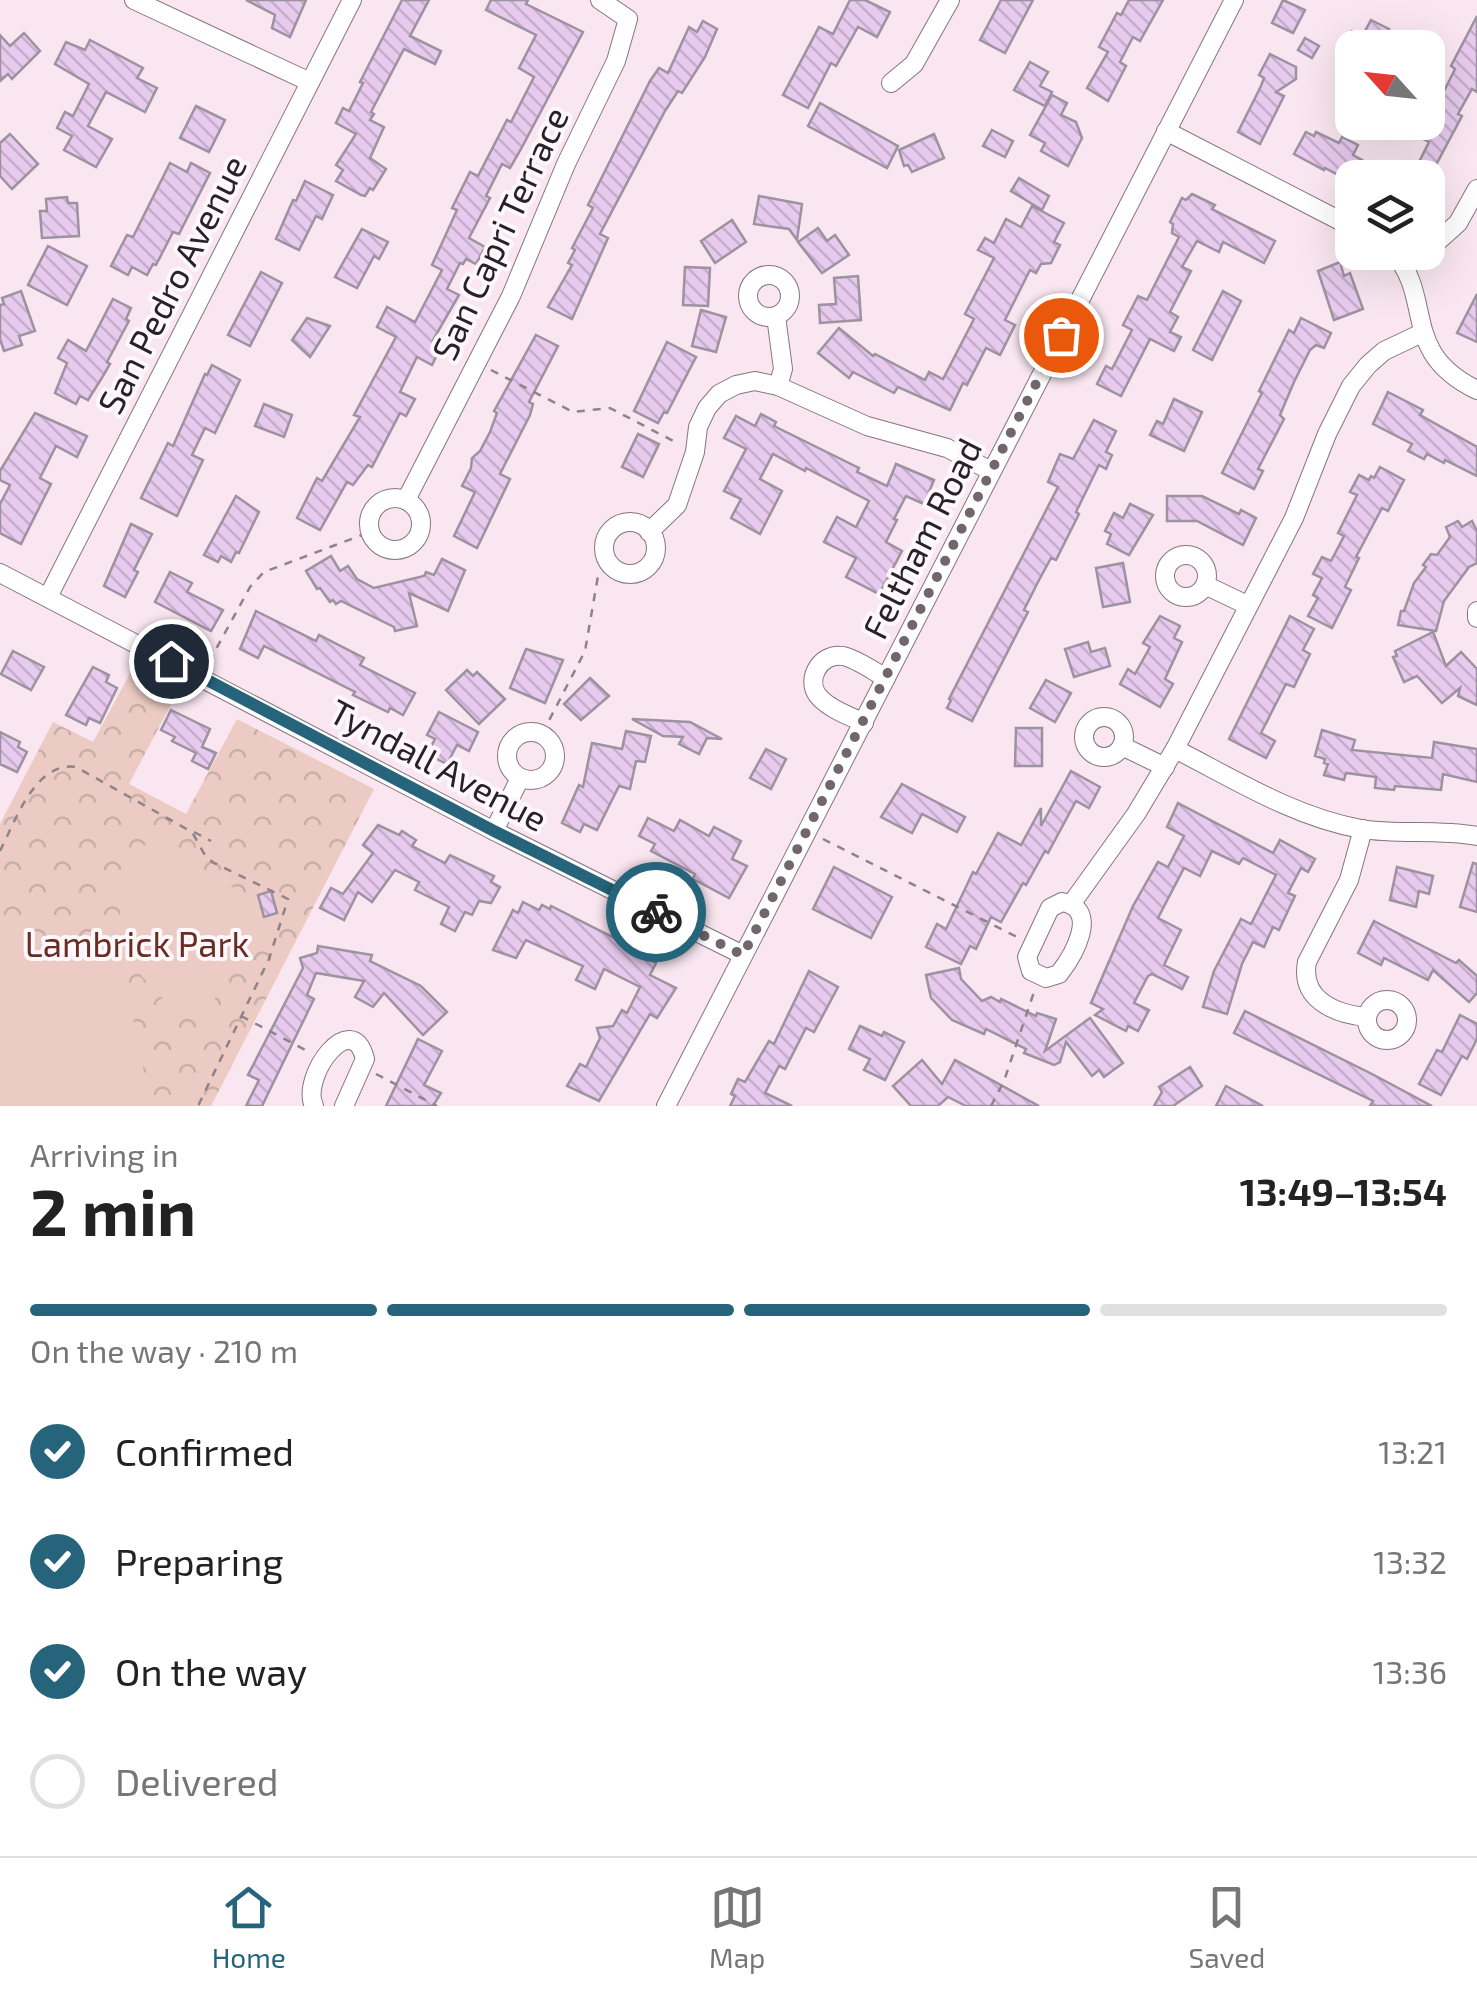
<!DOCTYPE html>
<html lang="en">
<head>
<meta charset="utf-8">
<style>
	body { margin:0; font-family:"Exo 2",sans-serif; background:#f2f2f2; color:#222; height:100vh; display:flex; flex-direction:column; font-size:38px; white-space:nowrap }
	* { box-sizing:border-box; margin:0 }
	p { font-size:32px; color:#767676 }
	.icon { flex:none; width:55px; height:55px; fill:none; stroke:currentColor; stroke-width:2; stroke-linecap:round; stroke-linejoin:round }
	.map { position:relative; height:1106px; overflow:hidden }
	.drawer { display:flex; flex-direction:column; background:#fff; flex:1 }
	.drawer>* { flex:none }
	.needle { width:65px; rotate:297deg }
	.tools { position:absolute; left:1335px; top:30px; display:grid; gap:20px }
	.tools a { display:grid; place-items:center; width:110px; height:110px; border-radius:20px; background:#fff; box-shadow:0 10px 40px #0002; font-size:50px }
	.pin { position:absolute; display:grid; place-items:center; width:85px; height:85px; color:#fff; margin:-42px; border:5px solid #fff; border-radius:50%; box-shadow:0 2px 10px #0007 }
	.courier { position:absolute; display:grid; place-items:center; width:100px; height:100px; margin:-50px; border:8px solid #25647a; border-radius:50%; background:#fff; color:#222; box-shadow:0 2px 12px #0007 }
	.overview em { font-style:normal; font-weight:700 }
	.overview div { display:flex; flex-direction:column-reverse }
	.overview { display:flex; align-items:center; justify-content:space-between; height:170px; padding:0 30px }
	h1 { font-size:65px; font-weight:700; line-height:75px }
	.bar { display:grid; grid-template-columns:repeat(4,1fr); gap:15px 10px; align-content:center; height:120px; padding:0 30px }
	.bar i { height:12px; border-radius:8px; background:#e0e0e0 }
	.bar .selected { background:#25647a }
	.bar p { grid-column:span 4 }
	ol { padding:0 30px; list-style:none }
	li { display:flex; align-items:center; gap:30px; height:110px }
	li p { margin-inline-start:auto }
	li .icon { padding:10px; border-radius:50%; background:#25647a; color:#fff; stroke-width:4 }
	li:last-child { color:#767676 }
	li i { width:55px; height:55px; border:5px solid #e0e0e0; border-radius:50% }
	.tab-bar { display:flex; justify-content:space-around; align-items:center; height:140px; border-top:2px solid #e0e0e0; background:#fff; font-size:28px; color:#767676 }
	.tab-bar a { display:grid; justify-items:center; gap:5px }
	.tab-bar .selected { color:#25647a }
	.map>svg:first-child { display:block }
</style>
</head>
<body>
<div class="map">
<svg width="1477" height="1106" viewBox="0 0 1477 1106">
	<defs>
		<pattern id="park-crowns" width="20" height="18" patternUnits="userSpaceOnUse" patternTransform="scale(2.5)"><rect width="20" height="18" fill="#ebcbc4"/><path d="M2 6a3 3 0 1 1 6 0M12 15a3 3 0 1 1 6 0" fill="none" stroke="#caaea8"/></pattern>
		<pattern id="building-back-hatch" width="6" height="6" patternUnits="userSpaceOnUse" patternTransform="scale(2.5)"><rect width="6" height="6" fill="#e7caed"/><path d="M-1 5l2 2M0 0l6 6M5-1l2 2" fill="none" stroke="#c6adcb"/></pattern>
	</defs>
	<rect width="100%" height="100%" fill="#f9e6f0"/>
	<polygon fill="url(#park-crowns)" points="133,668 178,691 129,784 186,814 237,719 374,789 211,1106 0,1106 0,824 53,722 93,742"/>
	<g fill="#ebcbc4">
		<path d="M142 844 257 899 262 914 201 1024C158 1005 112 954 121 903 124 882 135 863 142 844Z"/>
		<path d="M10 923C94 965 159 998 140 1106H0V943Z"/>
	</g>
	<g fill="url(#building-back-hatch)" stroke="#9d92a0" stroke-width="2.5">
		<polygon points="246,0 306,0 290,37 272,28 275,15"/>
		<polygon points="402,0 429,0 410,36 441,51 435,64 404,49 371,112 374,114 370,120 384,127 370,158 386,169 373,190 370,188 365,196 361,195 336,181 343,170 336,165 356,134 336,123 343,108 349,111 363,83 360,82"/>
		<polygon points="491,0 528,0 526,4 583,32 521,149 510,168 502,164 486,196 490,198 469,238 485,247 476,264 466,259 463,264 460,263 447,289 459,295 433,340 442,345 432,365 417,357 400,392 415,399 406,416 400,413 372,467 368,465 353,485 347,482 320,530 297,518 317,478 322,481 360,417 354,415 396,337 377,327 387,307 415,322 442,270 432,265 457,210 452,208 470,172 478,176 507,120 511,122 534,77 519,68 536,35 486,10"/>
		<polygon points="850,0 865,0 890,12 877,37 858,27 836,66 831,63 808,108 783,95 819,27 833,34"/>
		<polygon points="1001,0 1033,0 1005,53 980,40"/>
		<polygon points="1129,0 1163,0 1140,41 1133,37 1120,62 1126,66 1108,101 1087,88 1108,52 1099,47 1117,13 1121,15"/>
		<polygon points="1283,0 1305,10 1293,33 1272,23"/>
		<polygon points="1477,16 1477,92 1472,89 1458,114 1462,116 1429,178 1411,178 1429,142 1421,138 1455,69 1451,66"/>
		<polygon points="1371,20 1389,29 1380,48 1356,48"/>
		<polygon points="703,21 717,29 705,57 682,93 678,91 665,111 600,234 608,238 572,319 548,307 572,265 568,263 575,250 572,248 593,208 588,205 650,81 659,68 668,73 689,27 697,32"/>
		<polygon points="1352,30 1352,68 1337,60"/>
		<polygon points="24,33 40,51 12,79 8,74 0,81 0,35 10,46"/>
		<polygon points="1305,38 1319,46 1312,58 1298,50"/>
		<polygon points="90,40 143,68 137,78 157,88 145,112 106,92 88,126 112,139 96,167 64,150 72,136 57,128 65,112 73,116 89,84 55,64 66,42 85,50"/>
		<polygon points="1270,54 1296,67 1296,79 1276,92 1284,96 1260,144 1238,132 1261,86 1264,78 1259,75"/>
		<polygon points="1030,62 1048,72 1040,86 1052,92 1045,106 1014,90"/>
		<polygon points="1052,95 1067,103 1061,115 1076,122 1082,138 1068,166 1041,151 1045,143 1030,135"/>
		<polygon points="820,103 898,146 887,168 808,126"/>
		<polygon points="196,106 225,120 209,152 180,138"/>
		<polygon points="992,130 1013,141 1005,157 983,146"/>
		<polygon points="1306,132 1314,136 1316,132 1339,143 1342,137 1358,145 1353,155 1395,178 1344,178 1325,168 1324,170 1294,154"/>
		<polygon points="10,134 38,164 12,189 0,176 0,143"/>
		<polygon points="934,134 944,158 912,172 908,165 904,166 899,150"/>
		<polygon points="170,163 187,172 191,163 210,173 179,234 173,232 156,265 153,264 147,275 132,267 128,275 111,266 127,235 133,237"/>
		<polygon points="1019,178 1049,196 1042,210 1011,191"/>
		<polygon points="305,181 333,195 322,219 316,216 299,250 276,239 293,200 296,201"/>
		<polygon points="1192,194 1215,205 1212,209 1275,241 1264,263 1223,242 1219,252 1197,241 1182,267 1191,271 1170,312 1178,317 1170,332 1181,337 1174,351 1150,339 1121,396 1097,384 1106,366 1112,369 1132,330 1123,325 1138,296 1147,300 1179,237 1172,233 1173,224 1170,222 1182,198 1186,200"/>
		<polygon points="759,196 802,204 797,240 789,229 754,224"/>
		<polygon points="67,197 68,203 77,203 79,236 42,238 40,211 47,211 46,199"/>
		<polygon points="1032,206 1064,223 1054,242 1060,245 1051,263 1041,264 1036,273 1030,270 1005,320 1015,325 1000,355 986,348 967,385 963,383 950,410 898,387 894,393 853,372 849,378 818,353 839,328 873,356 875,354 925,380 929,372 943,379 974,319 965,314 994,258 978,250 985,238 994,243 1006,219 1021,227"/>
		<polygon points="732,220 746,242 715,263 701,241"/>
		<polygon points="818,228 827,241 835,235 849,255 822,273 798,242"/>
		<polygon points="362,229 388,242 379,259 374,256 357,288 335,277"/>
		<polygon points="48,246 87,266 67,305 28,285"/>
		<polygon points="1340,262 1344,276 1350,273 1363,309 1334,320 1318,271"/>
		<polygon points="685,267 710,268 708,306 683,305"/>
		<polygon points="261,272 282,283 250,346 228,335"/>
		<polygon points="858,276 861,320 820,323 819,305 836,304 834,278"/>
		<polygon points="21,291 35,331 19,336 22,345 4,351 0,339 0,305 4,304 2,298"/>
		<polygon points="1223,291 1241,301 1212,360 1193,350"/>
		<polygon points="1477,294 1477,342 1457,333"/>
		<polygon points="113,299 131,308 126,319 129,321 107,362 110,364 103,376 88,400 80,396 76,404 55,393 67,363 58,358 68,340 86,351"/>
		<polygon points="701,310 726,317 716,352 692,346"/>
		<polygon points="307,318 330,326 310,357 292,340"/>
		<polygon points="1301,318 1331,333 1324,348 1316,345 1310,350 1294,382 1280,415 1284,419 1258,469 1263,471 1254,489 1222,473 1262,393 1259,391 1289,330 1294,333"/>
		<polygon points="536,335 558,346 529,402 533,404 530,415 500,474 510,479 477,548 454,536 475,492 462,486 471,468 472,458 480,451 490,432 497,413 494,411"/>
		<polygon points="667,342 696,357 667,413 664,412 658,423 634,411"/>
		<polygon points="212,365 240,380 215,433 205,428 192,455 203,460 177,516 141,498 168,443 173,446 205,374 207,375"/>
		<polygon points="1388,392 1423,410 1420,415 1477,447 1477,476 1445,460 1444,463 1427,454 1424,459 1408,451 1412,444 1373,424"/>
		<polygon points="1174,399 1202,412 1184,451 1150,435 1157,421 1163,424"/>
		<polygon points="264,404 292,415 284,437 255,426"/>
		<polygon points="35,413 87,436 77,457 56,446 40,478 51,484 21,544 0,533 0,504 10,485 0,480 0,471"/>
		<polygon points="761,414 776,422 774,426 859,468 857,472 887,486 896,464 934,480 924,504 906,496 894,519 897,520 886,542 902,551 879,594 846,577 856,558 824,542 837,517 856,527 869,501 806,468 805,471 773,454 760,479 782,491 760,534 731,518 741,499 724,491 746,449 724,438 736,416 755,426"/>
		<polygon points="1094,420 1116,431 1106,452 1112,455 1106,469 1099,465 1076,512 1079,514 1056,560 1051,558 1038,582 1024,610 1028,612 972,721 947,708 951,700 949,699 1058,487 1048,482 1060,454 1073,459"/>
		<polygon points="638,434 659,444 643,477 622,467"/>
		<polygon points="1380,467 1404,480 1388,511 1382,508 1356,557 1359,558 1345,587 1351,590 1332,628 1308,616 1318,598 1313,595 1322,578 1313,574 1322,557 1331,561 1344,536 1338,533 1357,495 1350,492 1359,475 1369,480 1371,476 1374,478"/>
		<polygon points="236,496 259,512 239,553 236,552 231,562 221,556 218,562 204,555"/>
		<polygon points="1167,496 1202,496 1239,514 1241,510 1256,518 1243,545 1197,521 1167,521"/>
		<polygon points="1130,504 1153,515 1129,555 1107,544 1111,534 1105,531 1114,513 1123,518"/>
		<polygon points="1458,521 1462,527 1472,521 1477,531 1477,563 1469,567 1444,601 1436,631 1398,625 1401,611 1404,611 1414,583 1426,567 1423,565 1431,554 1437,555 1450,537 1446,527"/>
		<polygon points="131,524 152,534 134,570 138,572 125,597 104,586"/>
		<polygon points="331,556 340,571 348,566 357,579 374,588 424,576 426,572 434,575 442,559 465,570 448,611 409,593 417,626 395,631 394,627 341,601 336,604 333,600 330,602 320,588 317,589 306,571"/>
		<polygon points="1123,563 1130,602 1103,607 1096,568"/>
		<polygon points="170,572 192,583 187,592 223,610 211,631 155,602"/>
		<polygon points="256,611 316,641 319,635 364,658 360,665 415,693 403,715 390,708 388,712 353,695 355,692 264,646 258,658 240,649"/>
		<polygon points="1160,616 1180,626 1174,638 1182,642 1165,679 1173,684 1160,707 1120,684 1128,669 1135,674 1150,647 1143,643"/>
		<polygon points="1290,616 1314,629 1303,650 1310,654 1294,687 1286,684 1261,733 1275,741 1266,758 1229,739"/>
		<polygon points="1433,632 1446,666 1461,652 1477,669 1477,705 1458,696 1460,688 1442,703 1417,676 1404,682 1393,657 1397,656 1395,651"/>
		<polygon points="1088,642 1091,652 1105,648 1110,666 1074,677 1065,649"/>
		<polygon points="526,649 563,660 545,703 510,688"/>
		<polygon points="13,651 44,667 31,690 1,674"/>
		<polygon points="93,667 109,675 106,682 117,688 100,723 89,718 86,725 66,715"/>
		<polygon points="467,670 473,676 477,672 505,699 479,724 446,690"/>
		<polygon points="590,678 609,696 581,720 564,704"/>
		<polygon points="1046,680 1071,693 1055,722 1030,708"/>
		<polygon points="171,710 210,729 202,747 216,753 208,769 192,761 196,753 172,741 175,737 161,730"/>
		<polygon points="439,712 478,732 469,751 457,745 447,764 427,754 435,739 427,735"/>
		<polygon points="632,719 690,722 722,739 707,738 699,754 679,744 683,737 663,736"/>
		<polygon points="1016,728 1042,728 1042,766 1015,766"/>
		<polygon points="1322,730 1355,740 1352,750 1432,758 1434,742 1477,749 1477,782 1443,774 1441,790 1395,786 1394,790 1375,788 1376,777 1346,773 1344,780 1324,775 1328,764 1324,763 1325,759 1315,756"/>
		<polygon points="626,731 651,736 645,762 636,761 630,789 619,786 597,830 584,824 580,832 562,823 579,785 583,787 592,743 622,749"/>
		<polygon points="0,732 20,742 18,747 27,752 17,772 0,764"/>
		<polygon points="766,749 786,759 771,789 750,778"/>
		<polygon points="1071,771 1100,787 1089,808 1076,801 1048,853 1045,851 1026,885 1023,883 1001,922 991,917 976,949 970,946 961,964 926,947 937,924 946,929 973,872 976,874 998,833 1021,845 1041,808 1041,826"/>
		<polygon points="902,784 965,817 957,832 922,814 912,833 881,817"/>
		<polygon points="1178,803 1273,853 1280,840 1315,859 1308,872 1301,868 1288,893 1295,896 1279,930 1273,927 1264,947 1253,942 1242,964 1227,1014 1203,1007 1214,971 1241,919 1251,924 1276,875 1243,858 1239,864 1212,851 1200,876 1184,868 1158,918 1181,930 1164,965 1188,977 1182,989 1152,974 1148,976 1134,1003 1149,1010 1138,1031 1128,1026 1126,1031 1095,1015 1103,1009 1091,1003 1133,906 1158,862 1168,867 1184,836 1167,827"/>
		<polygon points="648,818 674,831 680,820 709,836 714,827 741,841 732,859 747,866 729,898 693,879 695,874 651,851 655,844 639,836"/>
		<polygon points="378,825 399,835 402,831 416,840 412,846 445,863 450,855 494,876 491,882 500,887 491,903 479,901 472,915 465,912 455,931 441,924 449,907 415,890 419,882 395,870 372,902 358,892 344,920 320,908 331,888 343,894 373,853 363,845"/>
		<polygon points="1473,863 1477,864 1477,912 1460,907"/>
		<polygon points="834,867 892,897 871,938 813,909"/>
		<polygon points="1397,867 1433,876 1429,894 1419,891 1416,907 1390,900"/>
		<polygon points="271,891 277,913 264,917 258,895"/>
		<polygon points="523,902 539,910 542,905 550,909 551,906 642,952 641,955 656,963 650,975 676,988 657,1018 650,1014 599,1101 567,1086 580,1064 586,1067 600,1038 597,1028 613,1026 622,1010 627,1013 640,987 604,969 595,989 576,980 583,966 526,940 516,958 493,950 513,910 518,913"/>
		<polygon points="1374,921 1456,963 1459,960 1477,976 1477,993 1469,1002 1433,970 1428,980 1384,958 1381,965 1358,953"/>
		<polygon points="318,946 372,955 370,961 421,986 447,1012 423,1035 384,993 373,1007 355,997 364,981 316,973 307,995 314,999 262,1106 246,1106 259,1080 248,1075 303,968 300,958 317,953"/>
		<polygon points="959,968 961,979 982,1001 991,997 1000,1002 1001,999 1036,1016 1037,1013 1056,1019 1045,1051 1090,1018 1123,1063 1104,1077 1099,1070 1092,1076 1066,1042 1060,1062 1054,1065 1024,1053 1026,1049 986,1029 984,1034 952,1020 931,998 926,975"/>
		<polygon points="809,971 838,987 814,1032 806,1028 785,1069 779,1066 765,1093 792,1106 730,1106 735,1096 731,1094 738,1079 745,1082 769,1041 774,1044"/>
		<polygon points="1245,1011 1372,1074 1432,1106 1370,1106 1373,1101 1234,1033"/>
		<polygon points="1460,1015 1477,1024 1477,1039 1467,1059 1462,1056 1441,1095 1419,1084 1437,1050 1442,1052"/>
		<polygon points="860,1026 882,1036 884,1032 904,1042 885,1080 864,1070 870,1059 849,1049"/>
		<polygon points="418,1039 442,1051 424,1085 441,1093 433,1106 386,1106"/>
		<polygon points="922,1060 942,1084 955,1060 1039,1106 966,1106 948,1097 938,1106 911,1106 893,1086"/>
		<polygon points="1190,1067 1202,1086 1173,1106 1154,1106 1162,1092 1159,1087"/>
		<polygon points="1226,1086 1263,1106 1216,1106"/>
	</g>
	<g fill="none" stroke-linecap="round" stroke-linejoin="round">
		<defs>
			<g id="minor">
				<polyline points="134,0 310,82"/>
				<polyline points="891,83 914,64 950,0"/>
				<polyline points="1166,131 1352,227"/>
				<polyline points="1428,250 1458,223 1477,189"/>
				<path d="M1393 252C1435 299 1399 352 1477 390"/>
				<circle cx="769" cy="296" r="21"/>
				<polyline points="776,316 783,369 778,386"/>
				<circle cx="395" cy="524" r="26"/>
				<polyline points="406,500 511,296 566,164 616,61 628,19 600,0"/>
				<circle cx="630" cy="548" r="26"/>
				<polyline points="649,532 677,505 695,452 698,427 707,408 719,394 736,385 755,381 778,386 867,426 947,448 991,471"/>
				<circle cx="1186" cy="576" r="21"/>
				<polyline points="0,573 494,831 743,955"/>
				<polyline points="1205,585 1247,605"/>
				<polyline points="48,597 352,0"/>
				<polyline points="1477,611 1477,618"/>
				<circle cx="1104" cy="737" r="20"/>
				<path d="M864 723C850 716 832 710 821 699 803 683 819 652 843 656 857 659 873 671 886 678"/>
				<circle cx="531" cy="756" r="24"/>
				<polyline points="1122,746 1165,767"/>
				<path d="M1175 749C1234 779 1294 817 1361 829 1399 835 1438 829 1477 836"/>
				<path d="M1363 829 1349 880 1307 962C1300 999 1334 1014 1367 1017"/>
				<polyline points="494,831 520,778"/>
				<path d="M1062 902C1101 909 1073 956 1059 974L1046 978 1031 971 1027 957 1050 908Z"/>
				<polyline points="1072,903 1136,814 1175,749 1294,518 1327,434 1351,386 1368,365 1384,351 1422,333"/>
				<circle cx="1387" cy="1020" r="20"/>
				<path d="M314 1106C300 1077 352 1006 365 1059L344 1106"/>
				<polyline points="666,1106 1234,0"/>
			</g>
		</defs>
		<use href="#minor" stroke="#85757e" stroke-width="20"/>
		<g stroke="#8f8289" stroke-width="2.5" stroke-dasharray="8 8" stroke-linecap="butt">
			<polyline points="491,370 573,412 610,408 679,444"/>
			<polyline points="209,662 250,587 264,572 370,532"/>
			<polyline points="542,734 585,651 598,576 610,565"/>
			<polyline points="194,832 211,841"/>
			<polyline points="823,839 1017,937"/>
			<path d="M0 851C15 822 35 761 76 767L192 832 206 857 214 863 288 899 269 959 198 1106"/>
			<polyline points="241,1016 309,1052"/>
			<polyline points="376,1074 437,1106"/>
			<polyline points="991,1106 1004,1081 1034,992"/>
		</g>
		<use href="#minor" stroke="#fff" stroke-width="18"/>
	</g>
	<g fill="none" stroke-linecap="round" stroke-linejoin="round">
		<polyline stroke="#71666c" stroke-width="10" stroke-dasharray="0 18" points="656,912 743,955 1061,335"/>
		<polyline stroke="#25647a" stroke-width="12" points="171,661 494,831 656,912"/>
	</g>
	<g text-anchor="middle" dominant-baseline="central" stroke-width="8" stroke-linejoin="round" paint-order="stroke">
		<g font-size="35" fill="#282125" stroke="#fef7fb">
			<text transform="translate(499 233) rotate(-65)">San Capri Terrace</text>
			<text transform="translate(171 284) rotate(-63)">San Pedro Avenue</text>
			<text transform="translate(921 538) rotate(-63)">Feltham Road</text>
			<text transform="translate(439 764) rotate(28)">Tyndall Avenue</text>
		</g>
		<g font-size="35" fill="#672d22" stroke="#fef7fb">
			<text x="137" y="943">Lambrick Park</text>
		</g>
	</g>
</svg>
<div class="tools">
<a><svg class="needle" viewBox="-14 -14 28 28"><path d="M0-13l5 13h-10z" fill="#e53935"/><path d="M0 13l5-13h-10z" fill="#767676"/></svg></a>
<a><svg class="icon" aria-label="layers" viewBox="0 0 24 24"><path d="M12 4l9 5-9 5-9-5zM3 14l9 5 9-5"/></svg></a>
</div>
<div class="pin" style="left:1061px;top:335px;background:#ea580c"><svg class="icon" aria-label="bag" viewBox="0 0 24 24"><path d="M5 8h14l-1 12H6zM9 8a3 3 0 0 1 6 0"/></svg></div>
<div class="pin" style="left:171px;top:661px;background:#1f2937"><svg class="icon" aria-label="home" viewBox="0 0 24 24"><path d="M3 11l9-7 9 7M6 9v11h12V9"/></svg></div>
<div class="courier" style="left:656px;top:912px"><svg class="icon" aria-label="bike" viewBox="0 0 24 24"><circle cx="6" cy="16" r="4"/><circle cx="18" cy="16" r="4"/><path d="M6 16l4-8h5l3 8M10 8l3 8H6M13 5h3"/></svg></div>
</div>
<section class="drawer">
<div class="overview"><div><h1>2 min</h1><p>Arriving in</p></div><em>13:49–13:54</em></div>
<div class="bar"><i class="selected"></i><i class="selected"></i><i class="selected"></i><i></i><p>On the way · 210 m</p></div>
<ol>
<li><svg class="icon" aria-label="check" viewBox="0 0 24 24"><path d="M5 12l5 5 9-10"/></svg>Confirmed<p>13:21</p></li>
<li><svg class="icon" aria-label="check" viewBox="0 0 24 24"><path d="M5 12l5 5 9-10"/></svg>Preparing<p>13:32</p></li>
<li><svg class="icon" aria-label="check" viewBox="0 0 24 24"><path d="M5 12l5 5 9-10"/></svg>On the way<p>13:36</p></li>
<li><i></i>Delivered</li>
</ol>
</section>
<nav class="tab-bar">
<a class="selected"><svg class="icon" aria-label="home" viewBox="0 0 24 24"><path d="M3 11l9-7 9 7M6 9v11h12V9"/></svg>Home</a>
<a><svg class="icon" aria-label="map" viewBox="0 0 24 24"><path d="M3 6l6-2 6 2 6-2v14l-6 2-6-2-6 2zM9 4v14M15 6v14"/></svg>Map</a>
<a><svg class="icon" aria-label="saved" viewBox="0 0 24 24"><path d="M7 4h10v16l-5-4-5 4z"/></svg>Saved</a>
</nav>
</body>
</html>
